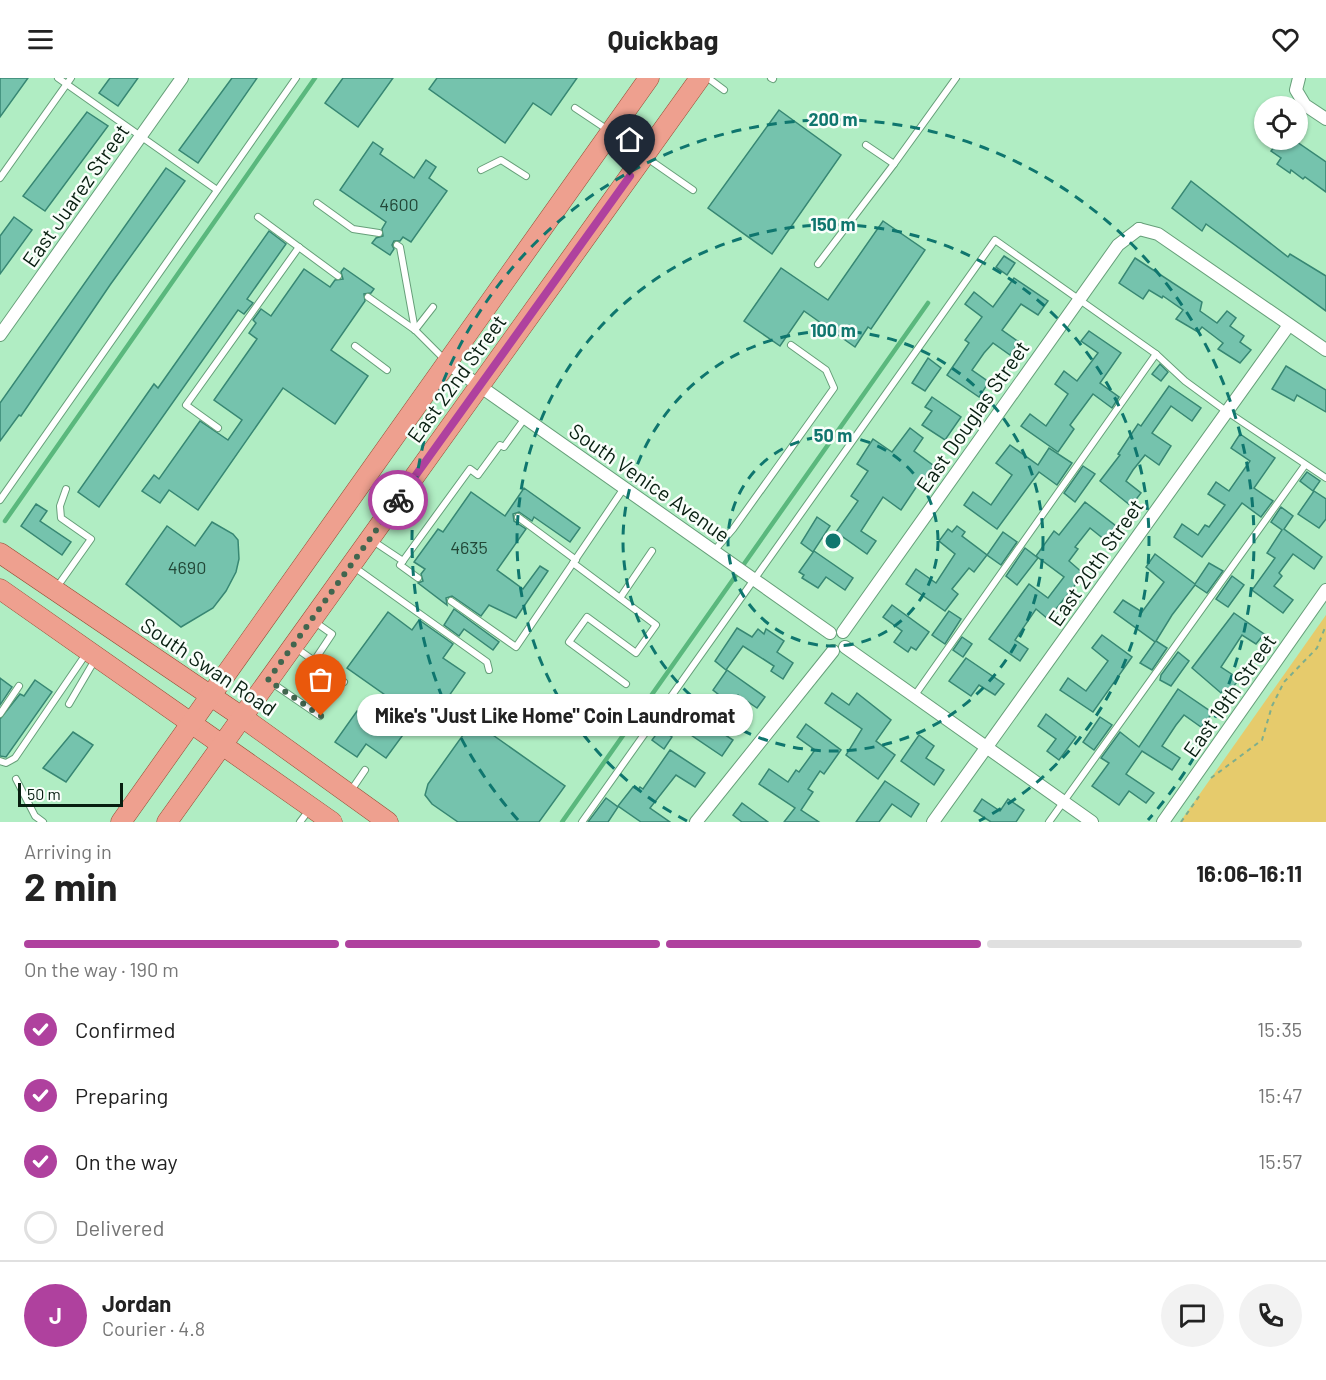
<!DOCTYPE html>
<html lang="en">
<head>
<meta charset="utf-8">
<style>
	body { margin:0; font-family:Barlow,sans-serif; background:#f2f2f2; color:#222; height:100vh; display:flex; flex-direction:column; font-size:22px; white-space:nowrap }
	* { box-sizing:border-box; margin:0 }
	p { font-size:20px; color:#767676 }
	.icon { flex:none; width:33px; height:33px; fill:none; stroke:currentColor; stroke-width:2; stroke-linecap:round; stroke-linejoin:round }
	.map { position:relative; height:744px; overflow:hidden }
	.sheet { display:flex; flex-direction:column; background:#fff; flex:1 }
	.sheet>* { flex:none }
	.fabs { position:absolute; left:1254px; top:18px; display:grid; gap:12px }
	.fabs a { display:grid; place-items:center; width:54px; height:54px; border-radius:50%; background:#fff; box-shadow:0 2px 4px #0004; font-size:30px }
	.scale { position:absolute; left:18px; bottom:15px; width:105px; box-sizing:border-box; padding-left:6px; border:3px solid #071e10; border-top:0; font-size:16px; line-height:21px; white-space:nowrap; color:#071e10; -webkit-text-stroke:4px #f9fefa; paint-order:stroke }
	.pin { position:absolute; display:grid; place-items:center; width:51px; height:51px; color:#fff; margin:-62px -26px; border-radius:50% 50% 50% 0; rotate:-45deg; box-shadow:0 0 6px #0007 }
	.pin .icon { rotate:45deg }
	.courier { position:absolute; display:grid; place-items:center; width:60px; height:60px; margin:-30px; border:4px solid #af419e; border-radius:50%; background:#fff; color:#222; box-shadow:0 2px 8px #0007 }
	.bubble { position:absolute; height:42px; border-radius:21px; background:#fff; box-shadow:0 2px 4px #0004; font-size:20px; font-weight:700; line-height:42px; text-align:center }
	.head em { font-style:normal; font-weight:700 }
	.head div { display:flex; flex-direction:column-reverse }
	.head { display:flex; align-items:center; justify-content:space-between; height:102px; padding:0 24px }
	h1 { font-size:39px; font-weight:700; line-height:45px }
	.bar { display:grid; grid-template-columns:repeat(4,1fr); gap:9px 6px; align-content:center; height:72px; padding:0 24px }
	.bar i { height:8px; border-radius:4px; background:#e0e0e0 }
	.bar .on { background:#af419e }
	.bar p { grid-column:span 4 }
	.line { display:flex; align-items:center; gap:15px; padding:0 24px; border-top:2px solid #e0e0e0 }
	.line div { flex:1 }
	.round { display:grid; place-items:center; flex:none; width:63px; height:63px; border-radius:32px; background:#f2f2f2 }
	ol { padding:0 24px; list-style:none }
	li { display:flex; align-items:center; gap:18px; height:66px }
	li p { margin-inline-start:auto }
	li .icon { padding:6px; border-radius:50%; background:#af419e; color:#fff; stroke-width:4 }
	li:last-child { color:#767676 }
	li i { width:33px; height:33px; border:3px solid #e0e0e0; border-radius:50% }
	header { display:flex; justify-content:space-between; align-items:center; height:78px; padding:0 24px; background:#fff; font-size:27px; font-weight:700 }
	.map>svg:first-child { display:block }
</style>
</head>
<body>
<header><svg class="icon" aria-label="menu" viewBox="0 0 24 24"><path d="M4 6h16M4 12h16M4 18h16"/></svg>Quickbag<svg class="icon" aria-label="heart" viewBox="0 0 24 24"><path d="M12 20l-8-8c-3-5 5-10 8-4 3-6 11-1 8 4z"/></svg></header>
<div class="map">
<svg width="1326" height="744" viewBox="0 0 1326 744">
	<rect width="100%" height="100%" fill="#b0edc3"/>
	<polygon fill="#e6cb6c" points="1326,537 1326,744 1180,744"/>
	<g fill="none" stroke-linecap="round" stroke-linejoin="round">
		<g stroke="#5ab87d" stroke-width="4.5">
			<polyline points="5,443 315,0"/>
			<polyline points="562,744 928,225"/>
		</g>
	</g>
	<g fill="#75c3ad" stroke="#378773" stroke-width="1.5">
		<polygon points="0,0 28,0 0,39"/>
		<polygon points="110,0 138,0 118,28 99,15"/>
		<polygon points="232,0 257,0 198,85 179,72"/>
		<polygon points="343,0 393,0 358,49 325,25"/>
		<polygon points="437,0 577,0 551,37 533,25 505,65 429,11"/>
		<polygon points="779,32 841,77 772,176 708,130"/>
		<polygon points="87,34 108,48 45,133 23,118"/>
		<polygon points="1280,62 1294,62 1326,84 1326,114 1305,99 1303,101 1291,92 1290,95 1277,86 1281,80 1271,73"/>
		<polygon points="373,64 383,71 380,76 414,100 426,82 436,89 429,100 447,113 411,164 403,159 400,163 394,163 392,167 394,171 390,177 372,165 376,160 383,158 382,151 386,144 340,112"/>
		<polygon points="166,90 185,103 110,207 21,338 19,337 0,363 0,325"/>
		<polygon points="1191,103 1288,179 1290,176 1326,198 1326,233 1206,146 1202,153 1172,130"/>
		<polygon points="14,139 32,152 0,196 0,158"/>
		<polygon points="883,143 925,172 871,251 868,249 855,269 804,233 780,268 744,243 781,190 828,222"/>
		<polygon points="269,153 286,166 247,221 253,225 244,236 238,232 99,429 78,414 154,306 158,310"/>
		<polygon points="1004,178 1015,185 1007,197 996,189"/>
		<polygon points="1135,180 1202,224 1200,233 1217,245 1227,233 1236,240 1230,248 1244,258 1240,264 1251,272 1240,285 1218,271 1223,265 1202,249 1198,254 1176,241 1183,232 1163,218 1162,220 1149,212 1143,221 1119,205"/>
		<polygon points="344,190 374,211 371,215 364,216 365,223 331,272 368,298 335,346 283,310 198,432 169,412 160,425 142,413 154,397 159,401 200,343 228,362 242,342 214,322 257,261 249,255 256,245 253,242 261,231 271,238 304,191 330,209 335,202 343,201 341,194"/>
		<polygon points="1014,200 1048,223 1038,237 1021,226 1002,252 1019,264 1010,277 993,265 984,275 972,292 989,304 979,319 947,297 969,265 965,262 982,239 965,226 974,214 993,229"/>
		<polygon points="1089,253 1121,275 1100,305 1119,319 1112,330 1093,316 1070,347 1074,351 1058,374 1021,348 1030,336 1046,348 1068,316 1055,306 1064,293 1077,303 1098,275 1081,263"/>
		<polygon points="928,280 941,290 925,313 912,305"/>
		<polygon points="1160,286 1168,294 1161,303 1152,296"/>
		<polygon points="1286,288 1326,312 1326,334 1297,317 1294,323 1272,311"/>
		<polygon points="1169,308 1201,330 1192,343 1171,328 1152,355 1171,368 1159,387 1145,377 1133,392 1126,403 1141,415 1131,428 1100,403 1120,377 1118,376 1138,346 1141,348"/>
		<polygon points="932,319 961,339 945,362 922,347 932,333 925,329"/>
		<polygon points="910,350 923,360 914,373 934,388 925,400 923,399 901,432 883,419 861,453 876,463 867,476 836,454 858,423 851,418 868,393 857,386 873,361 892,374"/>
		<polygon points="1240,356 1275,380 1254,410 1273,423 1261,439 1242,425 1202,479 1174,459 1182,446 1198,457 1205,447 1209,449 1225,427 1208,416 1216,404 1229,413 1250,383 1231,370"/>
		<polygon points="1010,367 1038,387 1049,370 1072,385 1057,407 1039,394 997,451 964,427 973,414 991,427 1012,397 996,385"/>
		<polygon points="1083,388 1095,396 1075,424 1064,415"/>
		<polygon points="1307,394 1320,403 1313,413 1300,403"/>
		<polygon points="524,410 580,450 570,464 534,439 532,443 519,434 513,436 514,443 526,451 497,492 523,511 540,488 548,493 516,540 489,527 481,538 452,518 446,520 447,527 418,505 423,503 421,496 425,491 414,484 438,451 443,454 471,414 505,438"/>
		<polygon points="1314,413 1326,421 1326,441 1319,450 1298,436"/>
		<polygon points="1085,424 1116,448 1105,462 1090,450 1075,469 1078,471 1069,483 1084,496 1048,541 1036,531 1015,562 1028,571 1020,583 989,561 1029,506 1048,520 1064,499 1036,478 1054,453 1059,457"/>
		<polygon points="36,426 47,433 40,443 71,464 62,477 21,448"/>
		<polygon points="1281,429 1293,438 1284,451 1322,479 1314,491 1293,476 1279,495 1282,498 1274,508 1293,522 1283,535 1252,512 1275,480 1267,475 1282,452 1271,444"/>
		<polygon points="817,439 830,448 813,474 801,465"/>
		<polygon points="212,444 233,456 238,462 239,481 236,494 226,513 213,530 181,549 126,506 167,448 195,468"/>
		<polygon points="957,448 965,454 962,458 987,477 974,494 969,490 952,511 958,516 945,533 906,506 916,491 936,505 955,476 939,463 948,451 952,454"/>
		<polygon points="1003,454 1017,464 1001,487 987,477"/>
		<polygon points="1025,470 1038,480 1017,507 1006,498"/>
		<polygon points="814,473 853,500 845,512 826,499 818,510 802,500 804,497 799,494"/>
		<polygon points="1155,476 1195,506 1209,485 1223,493 1207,515 1195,507 1172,537 1156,563 1167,570 1152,592 1140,585 1155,564 1114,534 1123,522 1142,534 1164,504 1146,489"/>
		<polygon points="1232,498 1244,507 1228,529 1216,521"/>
		<polygon points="892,527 929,554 916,572 911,569 908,574 894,564 902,553 883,539"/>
		<polygon points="454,531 499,564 493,572 464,551 459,558 444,547"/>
		<polygon points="949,533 961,541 945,566 932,557"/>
		<polygon points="388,534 412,552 419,542 453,566 443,580 465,595 428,648 416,639 386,680 366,666 357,679 335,664 357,633 378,648 395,624 347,590"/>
		<polygon points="1234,535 1264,556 1256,566 1242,557 1221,589 1239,601 1229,615 1224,611 1221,615 1192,590"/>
		<polygon points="737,550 752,559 758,551 764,556 766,551 784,563 777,574 793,585 783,601 771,593 774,588 743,568 726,592 715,583"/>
		<polygon points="1102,557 1132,579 1093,634 1060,612 1068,600 1086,613 1108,583 1092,570"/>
		<polygon points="962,559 972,566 963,579 953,572"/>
		<polygon points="1178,574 1189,583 1171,608 1160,602 1161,597"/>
		<polygon points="966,580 1004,606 995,617 979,607 971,618 949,603"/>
		<polygon points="727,592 765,619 757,630 738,617 730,629 727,628 713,649 733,662 722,678 688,655 704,631 707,634 719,617 713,612"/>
		<polygon points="0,600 12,609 0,627"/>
		<polygon points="35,602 52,614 6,679 0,678 0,641 20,616 24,618"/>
		<polygon points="1178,611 1210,633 1210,638 1201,649 1184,637 1176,647 1162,668 1180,680 1172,692 1142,673 1126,696 1154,715 1146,725 1129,713 1119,727 1092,708 1109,685 1101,680 1120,654 1139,669"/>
		<polygon points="832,615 849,627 857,615 891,642 876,663 895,677 878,701 846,677 862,651 825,625"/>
		<polygon points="1046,636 1076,659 1059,682 1047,673 1056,661 1038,648"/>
		<polygon points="1100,639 1112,647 1094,672 1083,664"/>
		<polygon points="473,643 565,708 539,744 458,744 432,726 425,717 428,706"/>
		<polygon points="806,646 841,672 824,696 820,693 808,711 813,714 801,732 819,744 784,744 795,730 759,706 769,691 788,704 796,692 799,694 815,672 797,659"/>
		<polygon points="660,651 672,659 664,671 652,662"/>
		<polygon points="73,654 93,667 66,704 43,690"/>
		<polygon points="919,657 934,668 926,680 944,692 934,707 901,683"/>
		<polygon points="670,672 705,695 695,709 676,697 650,730 670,744 641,744 618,728 633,709 638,712 640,709 643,711"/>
		<polygon points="885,703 919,726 911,739 892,726 879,744 856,744"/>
		<polygon points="606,720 618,729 608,744 588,744"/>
		<polygon points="982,721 1000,733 1008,721 1024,732 1016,744 991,744 974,733"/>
		<polygon points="742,725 768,744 742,744 733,737"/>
	</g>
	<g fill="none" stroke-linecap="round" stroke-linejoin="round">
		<defs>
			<g id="service">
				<polyline points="58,0 217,112"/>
				<polyline points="708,0 724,12"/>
				<polyline points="771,0 773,1"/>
				<polyline points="575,30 608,52"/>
				<polyline points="647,80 693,112"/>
				<polyline points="894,86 956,0"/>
				<polyline points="481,92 501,82 526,98"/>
				<polyline points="0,100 71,0"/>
				<polyline points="317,125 353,151 379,155"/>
				<polyline points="258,139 338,198"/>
				<polyline points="397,167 400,169 415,252"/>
				<polyline points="818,186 894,86 866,67"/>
				<polyline points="368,219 415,252 445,282"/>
				<polyline points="415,252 433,229"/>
				<polyline points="355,268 387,292"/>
				<polyline points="218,350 186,327 299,169"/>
				<polyline points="0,422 296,0"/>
				<polyline points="518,439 576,482"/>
				<polyline points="373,463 403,483"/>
				<polyline points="714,473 733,451 834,310 826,292 791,267"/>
				<polyline points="573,485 656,547 636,575 587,539 569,564 626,606"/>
				<polyline points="354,489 487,584 489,592"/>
				<polyline points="418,500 400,487 470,391 478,397 500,367 504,369 525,340"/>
				<polyline points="57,509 91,461 61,440 60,428 66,411"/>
				<polyline points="620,520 652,473"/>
				<polyline points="451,523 516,569 624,410"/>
				<polyline points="296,570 344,604"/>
				<polyline points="314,583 332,556 315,544"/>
				<polyline points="272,605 320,638"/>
				<polyline points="915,617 1156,276"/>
				<polyline points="69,626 96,580"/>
				<polyline points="0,636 19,608"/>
				<polyline points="0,683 6,685 15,680 86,576"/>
				<polyline points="16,701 35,738 43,744"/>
				<polyline points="350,714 365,692"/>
				<polyline points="300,744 309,732"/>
				<polyline points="582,744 995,162 1156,276 1185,303 1226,333 1326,400"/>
				<polyline points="1049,744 1305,387"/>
			</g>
			<g id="minor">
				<polyline points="1299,0 1296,12 1305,27 1326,41"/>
				<polyline points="1139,151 1158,156 1326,272"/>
				<polyline points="0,257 182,0"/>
				<polyline points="447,285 830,555"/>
				<polyline points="843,554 1118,167 1139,151"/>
				<polyline points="845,569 1092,744"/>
				<polyline points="696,744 833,573"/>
				<polyline points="933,744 1289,247"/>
				<polyline points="1163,744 1326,512"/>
			</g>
			<g id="primary">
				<polyline points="0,475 242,639 388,744"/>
				<polyline points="0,511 332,744"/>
				<polyline points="121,744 649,0"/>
				<polyline points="167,744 700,0"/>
			</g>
		</defs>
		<use href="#service" stroke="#669f79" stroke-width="8"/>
		<use href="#minor" stroke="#669f79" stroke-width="14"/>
		<use href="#primary" stroke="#954a32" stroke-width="21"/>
		<g stroke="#7dae8d" stroke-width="2" stroke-dasharray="4.5 4.5" stroke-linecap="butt">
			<polyline points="1211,700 1262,662 1272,628 1284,604 1317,570 1326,547"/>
			<polyline points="1181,744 1200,717"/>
		</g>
		<use href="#service" stroke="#fff" stroke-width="6"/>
		<use href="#minor" stroke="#fff" stroke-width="12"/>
		<use href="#primary" stroke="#eea08f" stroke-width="20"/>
	</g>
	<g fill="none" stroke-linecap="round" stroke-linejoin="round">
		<polyline stroke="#42664f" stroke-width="6" stroke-dasharray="0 10.8" points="321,638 268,602 398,422"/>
		<polyline stroke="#af419e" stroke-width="8" points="398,422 630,98"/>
	</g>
	<g fill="none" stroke="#0f766e" stroke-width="3" stroke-dasharray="10 8">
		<circle cx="833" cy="463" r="105"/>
		<circle cx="833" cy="463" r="210"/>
		<path d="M687 743A316 316 0 1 1 979 743"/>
		<path d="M518 742A421 421 0 1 1 1148 742"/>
	</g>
	<g text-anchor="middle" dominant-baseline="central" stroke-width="5" stroke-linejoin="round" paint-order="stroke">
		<g font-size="18" fill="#224737">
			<text x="399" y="126">4600</text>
			<text x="469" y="469">4635</text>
			<text x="187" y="489">4690</text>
		</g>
		<g font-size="21" fill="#071e10" stroke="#f9fefa">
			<text transform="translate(75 117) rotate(-55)">East Juarez Street</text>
			<text transform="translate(456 300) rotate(-54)">East 22nd Street</text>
			<text transform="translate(972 338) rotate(-55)">East Douglas Street</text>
			<text transform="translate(650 404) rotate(35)">South Venice Avenue</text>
			<text transform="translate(1095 484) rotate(-55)">East 20th Street</text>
			<text transform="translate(209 588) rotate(34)">South Swan Road</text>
			<text transform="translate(1229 617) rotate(-55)">East 19th Street</text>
		</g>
	</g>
	<circle cx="833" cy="463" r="9" fill="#0f766e" stroke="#f9fefa" stroke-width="3"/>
	<g font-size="18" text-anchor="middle" font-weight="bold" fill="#0f766e" stroke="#f9fefa" stroke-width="5" stroke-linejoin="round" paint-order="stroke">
		<text x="833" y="48">200 m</text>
		<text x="833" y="153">150 m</text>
		<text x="833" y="259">100 m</text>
		<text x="833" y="364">50 m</text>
	</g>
</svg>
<div class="fabs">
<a><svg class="icon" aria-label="locate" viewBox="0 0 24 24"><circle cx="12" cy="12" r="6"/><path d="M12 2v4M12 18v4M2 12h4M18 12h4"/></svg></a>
</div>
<div class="scale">50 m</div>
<div class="pin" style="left:321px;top:638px;background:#ea580c"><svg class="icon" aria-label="bag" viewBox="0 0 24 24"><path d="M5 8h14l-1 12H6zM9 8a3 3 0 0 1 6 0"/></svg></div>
<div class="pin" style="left:630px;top:98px;background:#1f2937"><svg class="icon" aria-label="home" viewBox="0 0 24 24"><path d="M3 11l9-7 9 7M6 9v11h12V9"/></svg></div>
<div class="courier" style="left:398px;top:422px"><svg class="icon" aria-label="bike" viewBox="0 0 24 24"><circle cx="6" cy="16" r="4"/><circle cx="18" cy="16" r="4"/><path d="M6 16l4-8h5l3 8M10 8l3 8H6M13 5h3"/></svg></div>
<div class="bubble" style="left:357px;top:616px;width:396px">Mike's &quot;Just Like Home&quot; Coin Laundromat</div>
</div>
<section class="sheet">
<div class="head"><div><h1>2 min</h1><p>Arriving in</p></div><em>16:06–16:11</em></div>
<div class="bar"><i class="on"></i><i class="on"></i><i class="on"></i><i></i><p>On the way · 190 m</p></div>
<ol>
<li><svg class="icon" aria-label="check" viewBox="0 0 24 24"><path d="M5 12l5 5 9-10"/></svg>Confirmed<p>15:35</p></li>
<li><svg class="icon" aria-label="check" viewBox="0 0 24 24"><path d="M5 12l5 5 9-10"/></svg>Preparing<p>15:47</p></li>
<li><svg class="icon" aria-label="check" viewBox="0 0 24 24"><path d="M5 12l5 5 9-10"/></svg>On the way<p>15:57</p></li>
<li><i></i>Delivered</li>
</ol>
<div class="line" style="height:108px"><b class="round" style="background:#af419e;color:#fff">J</b><div><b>Jordan</b><p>Courier · 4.8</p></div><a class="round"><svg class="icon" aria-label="chat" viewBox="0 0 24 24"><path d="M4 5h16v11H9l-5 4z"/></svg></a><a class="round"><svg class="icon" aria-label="phone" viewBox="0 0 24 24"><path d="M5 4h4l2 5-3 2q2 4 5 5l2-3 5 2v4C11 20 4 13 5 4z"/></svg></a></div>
</section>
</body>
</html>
